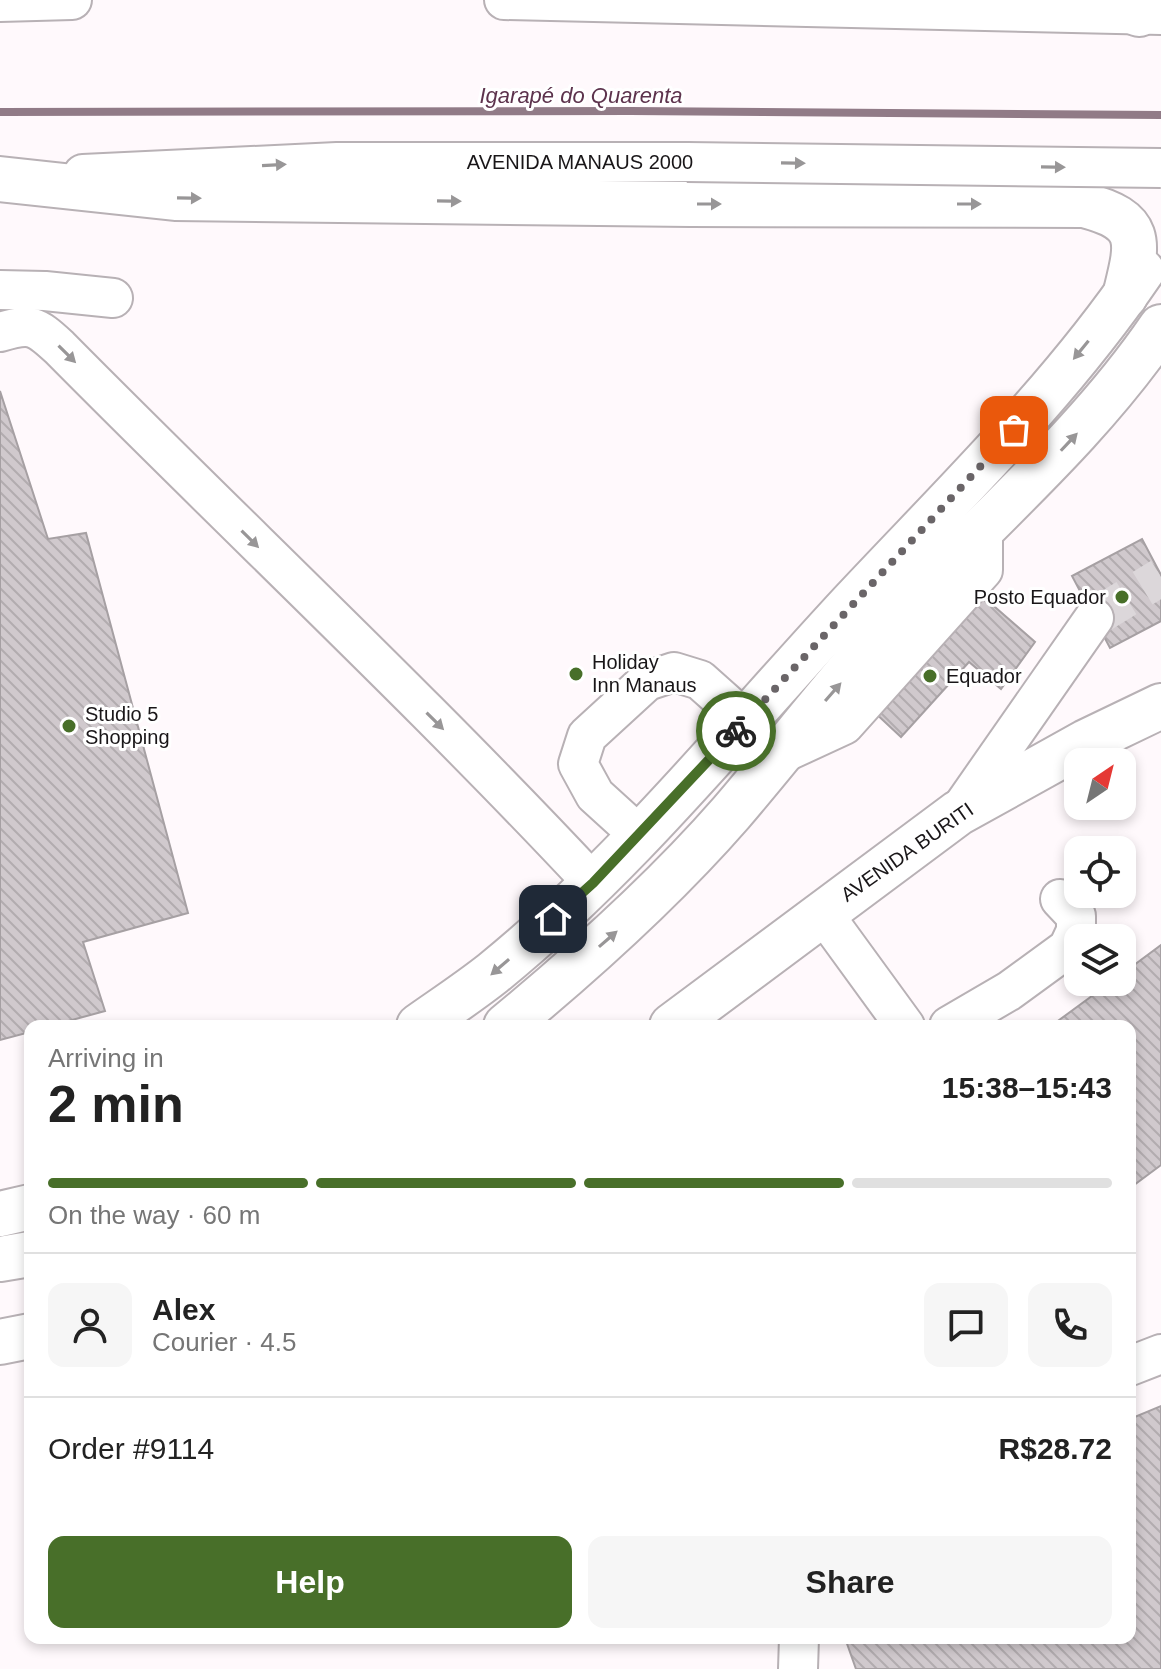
<!DOCTYPE html>
<html lang="en">
<head>
<meta charset="utf-8">
<style>
	body { margin:0; font-family:Helvetica,sans-serif; background:#f6f6f6; color:#222; height:100vh; display:flex; flex-direction:column; font-size:30px; white-space:nowrap }
	* { box-sizing:border-box; margin:0 }
	p { font-size:26px; color:#767676 }
	.icon { flex:none; width:44px; height:44px; fill:none; stroke:currentColor; stroke-width:2; stroke-linecap:round; stroke-linejoin:round }
	.map { position:relative; flex:1; overflow:hidden }
	.drawer { position:absolute; left:24px; top:1020px; width:1112px; height:624px; display:flex; flex-direction:column; background:#fff; border-radius:16px; box-shadow:0 4px 12px #0003 }
	.drawer>* { flex:none }
	.needle { width:52px; rotate:35deg }
	.controls { position:absolute; left:1064px; top:748px; display:grid; gap:16px }
	.controls a { display:grid; place-items:center; width:72px; height:72px; border-radius:16px; background:#fff; box-shadow:0 4px 12px #0003; font-size:40px }
	.pin { position:absolute; display:grid; place-items:center; width:68px; height:68px; color:#fff; margin:-34px; border-radius:16px; box-shadow:0 4px 12px #0006 }
	.courier { position:absolute; display:grid; place-items:center; width:80px; height:80px; margin:-40px; border:6px solid #486f29; border-radius:50%; background:#fff; color:#222; box-shadow:0 2px 10px #0007 }
	.head em { font-style:normal; font-weight:800 }
	.head div { display:flex; flex-direction:column-reverse }
	.head { display:flex; align-items:center; justify-content:space-between; height:136px; padding:0 24px }
	h1 { font-size:52px; font-weight:800; line-height:60px }
	.bar { display:grid; grid-template-columns:repeat(4,1fr); gap:12px 8px; align-content:center; height:96px; padding:0 24px }
	.bar i { height:10px; border-radius:6px; background:#e0e0e0 }
	.bar .current { background:#486f29 }
	.bar p { grid-column:span 4 }
	.line { display:flex; align-items:center; gap:20px; padding:0 24px; border-top:2px solid #e0e0e0 }
	.line div { flex:1 }
	.round { display:grid; place-items:center; flex:none; width:84px; height:84px; border-radius:16px; background:#f6f6f6 }
	.action { display:flex; gap:16px; margin-top:auto; padding:16px 24px }
	.action a { flex:1; height:92px; border-radius:16px; background:#486f29; color:#fff; font-size:32px; font-weight:800; line-height:92px; text-align:center }
	.action a+a { background:#f6f6f6; color:#222 }
	.map>svg:first-child { display:block }
</style>
</head>
<body>
<div class="map">
<svg width="1161" height="1669" viewBox="0 0 1161 1669">
	<defs>
		<pattern id="building-back-hatch" width="6" height="6" patternUnits="userSpaceOnUse" patternTransform="scale(2)"><rect width="6" height="6" fill="#d0c9cd"/><path d="M-1 5l2 2M0 0l6 6M5-1l2 2" fill="none" stroke="#b2acaf"/></pattern>
	</defs>
	<rect width="100%" height="100%" fill="#fff9fc"/>
	<g fill="none" stroke-linecap="round" stroke-linejoin="round">
		<polyline stroke="#917b87" stroke-width="8" points="0,112 630,111 1161,115"/>
	</g>
	<g fill="url(#building-back-hatch)" stroke="#a6a0a3" stroke-width="2">
		<polygon points="0,391 48,539 86,533 188,913 83,942 105,1011 50,1026 30,1026 30,1032 0,1040"/>
		<polygon points="1142,539 1161,575 1161,621 1110,648 1072,576"/>
		<polygon points="980,594 1035,642 1001,689 969,662 901,737 872,710"/>
		<polygon points="1161,945 1161,1165 1130,1188 1130,1026 1051,1026 1111,982 1122,982 1122,974"/>
		<polygon points="1161,1406 1161,1669 856,1669 845,1638 1130,1638 1130,1419"/>
	</g>
	<g fill="none" stroke-linecap="round" stroke-linejoin="round">
		<polyline stroke="#dcd7da" stroke-width="38" stroke-dasharray="38 19" stroke-linecap="butt" points="1094,618 1161,577"/>
		<defs>
			<g id="minor">
				<polyline points="504,0 1161,15"/>
				<polyline points="0,2 72,0"/>
				<polyline points="83,174 337,162 687,162"/>
				<polyline points="0,290 45,291 113,298"/>
				<path d="M0 332C31 323 35 325 59 347 236 526 421 699 593 883"/>
				<polyline points="779,755 844,725 983,570 983,529"/>
				<polyline points="958,813 1094,618"/>
				<polyline points="639,835 595,795 578,764 587,736 647,681 674,672 700,680 746,721"/>
				<polyline points="822,912 905,1026"/>
				<polyline points="949,1026 1009,991 1068,948 1076,931 1076,916 1060,899"/>
				<polyline points="1130,1366 1161,1354"/>
				<polyline points="798,1669 799,1638"/>
			</g>
			<g id="major">
				<polyline points="1103,0 1139,14"/>
				<path d="M0 179 175 198 690 204 1084 205C1146 221 1138 243 1125 296"/>
				<path d="M419 1026C443 1009 469 992 493 973 626 865 734 730 851 604 951 497 1059 393 1142 271"/>
				<path d="M506 1026C586 960 663 891 731 813 791 743 848 667 912 600 997 511 1091 430 1161 327"/>
				<polyline points="672,1026 958,813 1086,742 1161,706"/>
				<polyline points="0,1214 30,1207"/>
				<polyline points="0,1259 30,1254"/>
				<polyline points="0,1342 30,1336"/>
			</g>
		</defs>
		<use href="#minor" stroke="#b8b1b5" stroke-width="42"/>
		<use href="#major" stroke="#b8b1b5" stroke-width="48"/>
		<use href="#minor" stroke="#fff" stroke-width="38"/>
		<use href="#major" stroke="#fff" stroke-width="44"/>
		<defs>
			<polyline id="minor-bridge" points="687,162 1161,168"/>
		</defs>
		<use href="#minor-bridge" stroke="#b8b1b5" stroke-width="42" stroke-linecap="butt"/>
		<use href="#minor-bridge" stroke="#fff" stroke-width="38"/>
	</g>
	<defs><path id="oneway-solid" d="M-6-.8H1V-3.2L6.5 0L1 3.2V.8H-6Z" transform="scale(2)"/></defs>
	<g fill="#989697">
		<use href="#oneway-solid" transform="translate(793 163) rotate(1)"/>
		<use href="#oneway-solid" transform="translate(274 165) rotate(-3)"/>
		<use href="#oneway-solid" transform="translate(1053 167) rotate(1)"/>
		<use href="#oneway-solid" transform="translate(189 198) rotate(1)"/>
		<use href="#oneway-solid" transform="translate(449 201) rotate(1)"/>
		<use href="#oneway-solid" transform="translate(709 204)"/>
		<use href="#oneway-solid" transform="translate(969 204)"/>
		<use href="#oneway-solid" transform="translate(1081 350) rotate(129)"/>
		<use href="#oneway-solid" transform="translate(67 354) rotate(45)"/>
		<use href="#oneway-solid" transform="translate(1069 442) rotate(-47)"/>
		<use href="#oneway-solid" transform="translate(250 539) rotate(45)"/>
		<use href="#oneway-solid" transform="translate(833 692) rotate(-49)"/>
		<use href="#oneway-solid" transform="translate(435 721) rotate(45)"/>
		<use href="#oneway-solid" transform="translate(608 939) rotate(-41)"/>
		<use href="#oneway-solid" transform="translate(500 967) rotate(139)"/>
	</g>
	<g fill="none" stroke-linecap="round" stroke-linejoin="round">
		<polyline stroke="#6a6568" stroke-width="8" stroke-dasharray="0 14.4" points="736,731 1014,430"/>
		<polyline stroke="#486f29" stroke-width="10" points="553,919 593,883 736,731"/>
	</g>
	<g fill="#486f29" stroke="#fff" stroke-width="3">
		<circle cx="1122" cy="597" r="8"/>
		<circle cx="576" cy="674" r="8"/>
		<circle cx="930" cy="676" r="8"/>
		<circle cx="69" cy="726" r="8"/>
	</g>
	<g text-anchor="middle" dominant-baseline="central" stroke-width="6" stroke-linejoin="round" paint-order="stroke">
		<g font-size="20" fill="#191618" stroke="#fff">
			<text x="580" y="162">AVENIDA MANAUS 2000</text>
			<text transform="translate(907 852) rotate(-35)">AVENIDA BURITI</text>
		</g>
		<g font-size="20" fill="#191618" stroke="#fff" text-anchor="start">
			<text x="1106" y="597" text-anchor="end">Posto Equador</text>
			<text x="592" y="662">Holiday<tspan x="592" dy="23">Inn Manaus</tspan></text>
			<text x="946" y="676">Equador</text>
			<text x="85" y="714">Studio 5<tspan x="85" dy="23">Shopping</tspan></text>
		</g>
		<g font-size="22" font-style="italic" fill="#5d334d" stroke="#fff">
			<text x="581" y="95">Igarapé do Quarenta</text>
		</g>
	</g>
</svg>
<div class="controls">
<a><svg class="needle" viewBox="-14 -14 28 28"><path d="M0-13l5 13h-10z" fill="#e53935"/><path d="M0 13l5-13h-10z" fill="#767676"/></svg></a>
<a><svg class="icon" aria-label="locate" viewBox="0 0 24 24"><circle cx="12" cy="12" r="6"/><path d="M12 2v4M12 18v4M2 12h4M18 12h4"/></svg></a>
<a><svg class="icon" aria-label="layers" viewBox="0 0 24 24"><path d="M12 4l9 5-9 5-9-5zM3 14l9 5 9-5"/></svg></a>
</div>
<div class="pin" style="left:1014px;top:430px;background:#ea580c"><svg class="icon" aria-label="bag" viewBox="0 0 24 24"><path d="M5 8h14l-1 12H6zM9 8a3 3 0 0 1 6 0"/></svg></div>
<div class="pin" style="left:553px;top:919px;background:#1f2937"><svg class="icon" aria-label="home" viewBox="0 0 24 24"><path d="M3 11l9-7 9 7M6 9v11h12V9"/></svg></div>
<div class="courier" style="left:736px;top:731px"><svg class="icon" aria-label="bike" viewBox="0 0 24 24"><circle cx="6" cy="16" r="4"/><circle cx="18" cy="16" r="4"/><path d="M6 16l4-8h5l3 8M10 8l3 8H6M13 5h3"/></svg></div>
<section class="drawer">
<div class="head"><div><h1>2 min</h1><p>Arriving in</p></div><em>15:38–15:43</em></div>
<div class="bar"><i class="current"></i><i class="current"></i><i class="current"></i><i></i><p>On the way · 60 m</p></div>
<div class="line" style="height:144px"><a class="round"><svg class="icon" aria-label="person" viewBox="0 0 24 24"><circle cx="12" cy="8" r="4"/><path d="M4 21q1-7 8-7t8 7"/></svg></a><div><b>Alex</b><p>Courier · 4.5</p></div><a class="round"><svg class="icon" aria-label="chat" viewBox="0 0 24 24"><path d="M4 5h16v11H9l-5 4z"/></svg></a><a class="round"><svg class="icon" aria-label="phone" viewBox="0 0 24 24"><path d="M5 4h4l2 5-3 2q2 4 5 5l2-3 5 2v4C11 20 4 13 5 4z"/></svg></a></div>
<div class="line" style="height:104px"><div>Order #9114</div><b>R$28.72</b></div>
<div class="action"><a>Help</a><a>Share</a></div>
</section>
</div>
</body>
</html>
